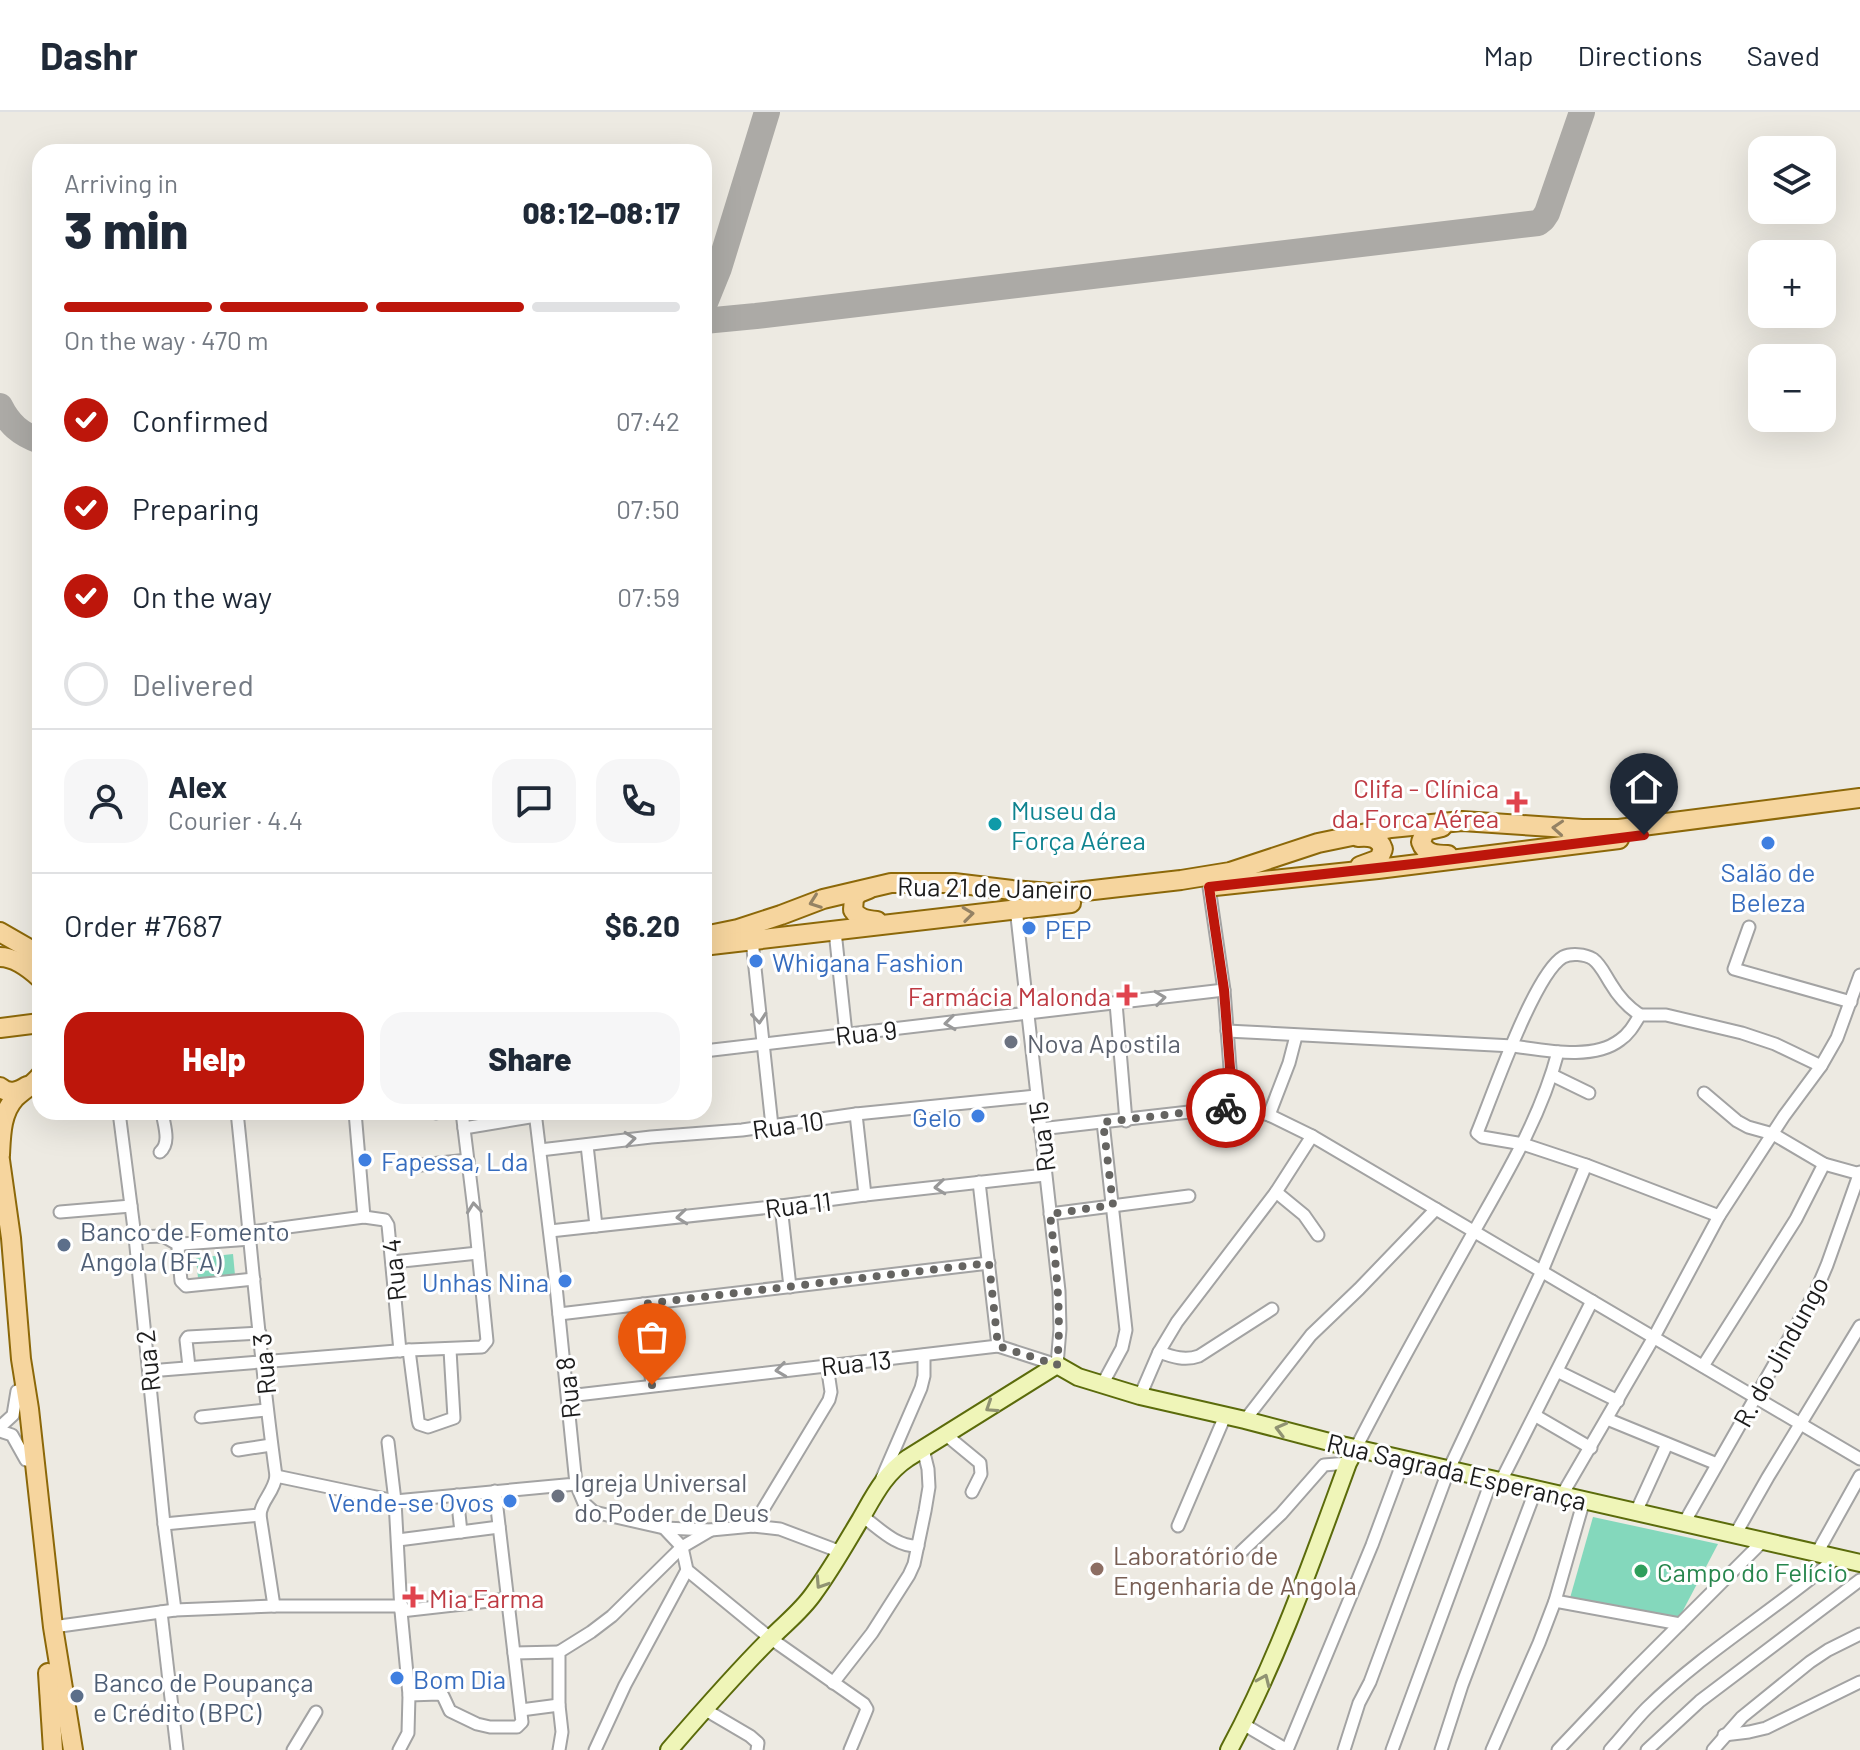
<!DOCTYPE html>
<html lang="en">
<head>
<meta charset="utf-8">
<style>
	body { margin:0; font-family:Barlow,sans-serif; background:#f6f6f7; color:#1f2937; height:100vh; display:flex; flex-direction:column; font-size:30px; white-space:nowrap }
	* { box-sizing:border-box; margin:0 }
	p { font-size:26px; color:#747a83 }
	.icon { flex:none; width:44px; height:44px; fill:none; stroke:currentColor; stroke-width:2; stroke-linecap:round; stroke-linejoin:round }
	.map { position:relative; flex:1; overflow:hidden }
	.sheet { position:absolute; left:32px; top:32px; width:680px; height:976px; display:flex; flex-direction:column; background:#fff; border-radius:24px; box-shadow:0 8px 32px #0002 }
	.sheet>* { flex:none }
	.buttons { position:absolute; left:1748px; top:24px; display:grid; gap:16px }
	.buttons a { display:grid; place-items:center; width:88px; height:88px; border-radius:16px; background:#fff; box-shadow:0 8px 32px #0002; font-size:40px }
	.pin { position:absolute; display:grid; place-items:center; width:68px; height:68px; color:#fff; margin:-82px -34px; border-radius:50% 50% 50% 0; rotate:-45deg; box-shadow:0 0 8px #0007 }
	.pin .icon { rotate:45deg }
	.courier { position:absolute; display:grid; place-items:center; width:80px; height:80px; margin:-40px; border:6px solid #bd160b; border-radius:50%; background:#fff; color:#222; box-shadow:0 2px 10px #0007 }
	.head em { font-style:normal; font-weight:800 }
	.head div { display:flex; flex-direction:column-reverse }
	.head { display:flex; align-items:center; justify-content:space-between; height:136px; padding:0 32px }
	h1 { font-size:52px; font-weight:800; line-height:60px }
	.bar { display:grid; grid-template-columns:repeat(4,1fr); gap:12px 8px; align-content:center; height:96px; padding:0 32px }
	.bar i { height:10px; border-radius:6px; background:#e0e1e3 }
	.bar .active { background:#bd160b }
	.bar p { grid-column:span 4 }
	.line { display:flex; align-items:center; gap:20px; padding:0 32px; border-top:2px solid #e0e1e3 }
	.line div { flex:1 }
	.round { display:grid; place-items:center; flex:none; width:84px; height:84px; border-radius:24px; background:#f6f6f7 }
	ol { padding:0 32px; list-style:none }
	li { display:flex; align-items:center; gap:24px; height:88px }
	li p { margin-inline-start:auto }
	li .icon { padding:8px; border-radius:50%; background:#bd160b; color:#fff; stroke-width:4 }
	li:last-child { color:#747a83 }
	li i { width:44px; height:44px; border:4px solid #e0e1e3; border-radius:50% }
	.button { display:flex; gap:16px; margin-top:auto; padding:16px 32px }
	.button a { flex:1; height:92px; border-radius:24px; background:#bd160b; color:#fff; font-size:32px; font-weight:800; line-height:92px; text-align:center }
	.button a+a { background:#f6f6f7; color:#1f2937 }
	header { display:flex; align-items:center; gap:48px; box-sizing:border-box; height:112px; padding:0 40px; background:#fff; border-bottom:2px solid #e0e1e3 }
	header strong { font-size:38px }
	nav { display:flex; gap:44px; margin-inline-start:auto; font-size:28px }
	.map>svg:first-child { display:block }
</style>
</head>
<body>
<header>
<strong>Dashr</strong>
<nav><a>Map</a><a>Directions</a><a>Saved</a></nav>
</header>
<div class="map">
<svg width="1860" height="1638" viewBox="0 0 1860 1638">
	<rect width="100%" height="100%" fill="#edeae2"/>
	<g fill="#84d8bc">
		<polygon points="233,1142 235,1163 198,1166 196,1146"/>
		<polygon points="1593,1405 1718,1432 1678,1508 1570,1486"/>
	</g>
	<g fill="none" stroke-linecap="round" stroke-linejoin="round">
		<g stroke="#acaaa6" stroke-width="26">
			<polyline points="704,193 719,156 767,0"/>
			<polyline points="704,209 756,204 1538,111 1543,107 1547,101 1582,0"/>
			<path d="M0 294C9 312 20 322 40 329"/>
		</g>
		<defs>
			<g id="street">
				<polyline points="1209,775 1224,878 1233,995"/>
				<polyline points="1749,815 1734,857 1851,890"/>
				<polyline points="835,819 846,922"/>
				<polyline points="752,828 772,1014"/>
				<polyline points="1116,891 1126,1009"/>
				<path d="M1640 903C1628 895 1618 884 1611 872 1605 863 1601 853 1593 847 1585 842 1571 841 1563 845 1534 862 1492 985 1477 1021L1482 1025 1523 1032 1586 1053 1719 1104"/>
				<path d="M1227 919 1513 934C1544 938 1593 949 1620 928 1629 922 1634 913 1640 903H1666L1742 921 1775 932 1821 954"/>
				<polyline points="704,939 1224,878"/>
				<polyline points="1552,963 1589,981"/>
				<polyline points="1704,981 1737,1009 1748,1015 1773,1022 1824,1052"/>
				<polyline points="119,1000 135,1125 164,1412 175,1498"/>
				<polyline points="355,1000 364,1105"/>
				<polyline points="436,1000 436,1001"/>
				<polyline points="856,1002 865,1083"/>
				<polyline points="1269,1003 1289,951 1296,924"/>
				<polyline points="464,1016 536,1004"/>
				<polyline points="1040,1017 1233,995 1269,1003 1312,1024 1860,1347"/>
				<polyline points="587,1033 596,1114"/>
				<polyline points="540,1038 651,1025 742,1018 856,1002 1036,984"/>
				<path d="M160 1040C171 1031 164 1013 162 1000"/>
				<polyline points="421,1053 468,1048"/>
				<polyline points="979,1070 998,1234"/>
				<polyline points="1276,1080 1304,1103 1318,1123"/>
				<polyline points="781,1094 790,1175"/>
				<polyline points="60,1100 131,1094"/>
				<polyline points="1050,1102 1189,1084"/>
				<polyline points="550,1119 781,1094 865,1083 1045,1063"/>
				<polyline points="250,1120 364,1105 385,1108 388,1113 400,1239"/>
				<polyline points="135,1125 163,1124 179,1133"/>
				<polyline points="251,1127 182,1132 178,1137 181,1169 186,1174 254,1167"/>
				<polyline points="393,1150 478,1141"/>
				<polyline points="643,1192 652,1273"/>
				<polyline points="559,1202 989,1151"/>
				<polyline points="409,1238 418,1308 419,1312 428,1315 454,1306 450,1238"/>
				<path d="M1159 1240C1173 1245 1185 1249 1199 1244L1272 1197"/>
				<polyline points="1703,1254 1796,1107 1824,1052 1860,1062"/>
				<polyline points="189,1255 186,1228 188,1225 260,1221"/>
				<polyline points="149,1259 409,1238 482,1235 487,1229 474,1098 462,1000"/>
				<polyline points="1557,1259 1618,1289"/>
				<polyline points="1102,1273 1122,1236 1126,1218 1103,1010"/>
				<polyline points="568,1284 998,1234 1057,1253 1060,1217 1059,1179 1016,796"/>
				<polyline points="1140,1284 1159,1240 1177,1210 1276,1080 1312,1024"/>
				<polyline points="1536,1304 1591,1336"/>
				<polyline points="201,1305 266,1298"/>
				<polyline points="1607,1307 1717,1352"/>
				<polyline points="1245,1308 1311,1223 1359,1177 1436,1097"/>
				<polyline points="0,1315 13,1303 17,1279"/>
				<polyline points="0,1319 12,1323 26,1348"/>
				<polyline points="946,1323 980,1351 981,1362 972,1380"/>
				<polyline points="388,1330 395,1389 401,1499 409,1583 408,1621 399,1638"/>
				<path d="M1356 1336C1391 1267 1429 1200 1467 1132 1501 1071 1540 1009 1558 940"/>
				<polyline points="238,1338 271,1333"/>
				<polyline points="276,1364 395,1389 576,1372 556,1174 535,1000"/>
				<polyline points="882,1366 921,1276 924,1264 924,1243"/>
				<polyline points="1501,1369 1592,1189"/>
				<polyline points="576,1372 584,1391 594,1400 664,1416 711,1418 753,1414 780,1417 841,1440"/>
				<polyline points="457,1383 461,1420"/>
				<polyline points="1562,1383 1654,1225 1719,1104 1784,1004 1821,954 1837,926 1860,863"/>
				<polyline points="1636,1400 1667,1332"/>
				<polyline points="260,1403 274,1494"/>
				<path d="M862 1404C879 1416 896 1435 918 1434"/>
				<polyline points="1684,1411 1816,1179 1827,1153 1860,1060"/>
				<path d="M164 1412 260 1403C261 1388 274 1381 276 1364 259 1243 250 1121 237 1000"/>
				<polyline points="753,1414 829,1288 831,1280 827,1253"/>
				<polyline points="1178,1414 1225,1304"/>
				<polyline points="664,1416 682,1435 687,1458 770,1526 864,1592 867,1597 865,1602 850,1638"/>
				<polyline points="1735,1423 1768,1365 1860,1214"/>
				<polyline points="398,1428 499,1415"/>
				<polyline points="1241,1440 1281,1402 1324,1353 1348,1351"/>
				<polyline points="1817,1441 1860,1364"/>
				<polyline points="1555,1489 1680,1512"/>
				<polyline points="401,1499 507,1487"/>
				<polyline points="161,1500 177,1638"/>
				<polyline points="53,1515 175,1498 274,1494 402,1494"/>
				<polyline points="514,1541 559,1540"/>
				<polyline points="833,1571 872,1521 909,1463 914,1452 925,1399 929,1375 928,1357 923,1337"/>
				<polyline points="409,1583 439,1582 443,1584 450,1599 477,1612 490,1615 517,1615 522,1610 495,1379"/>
				<polyline points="704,1597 750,1624 758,1631 757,1638"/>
				<polyline points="521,1598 559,1593"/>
				<polyline points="1243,1612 1287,1638"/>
				<polyline points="1724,1623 1749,1620 1766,1616 1860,1570"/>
				<polyline points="293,1638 316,1600"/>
				<polyline points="559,1638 562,1620 559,1593 559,1540 591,1520 612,1504 682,1435 711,1418"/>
				<polyline points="595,1638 625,1573 687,1458"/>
				<polyline points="1287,1638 1372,1433 1404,1347"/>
				<polyline points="1344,1638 1359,1591 1370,1570 1449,1357 1542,1159 1586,1053"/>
				<polyline points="1392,1638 1492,1367"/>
				<polyline points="1441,1638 1462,1573 1536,1377"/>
				<polyline points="1492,1638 1539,1531 1555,1489 1584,1388"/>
				<polyline points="1558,1638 1631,1561 1763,1429"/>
				<path d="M1610 1638C1623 1624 1634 1609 1647 1596 1704 1540 1775 1498 1836 1446"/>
				<polyline points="1647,1638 1700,1589 1860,1468"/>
				<polyline points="1713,1638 1742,1605 1810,1550 1828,1538 1860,1522"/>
			</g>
			<g id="secondary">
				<path d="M669 1638C701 1601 733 1564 768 1529 783 1513 801 1500 814 1481 831 1458 845 1433 860 1408 874 1384 884 1362 908 1346L1057 1253 1078 1265 1140 1284 1245 1308 1337 1332 1860 1451"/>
				<path d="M1229 1638C1278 1547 1312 1449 1348 1351L1356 1336"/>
			</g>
			<g id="primary">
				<path d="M1442 715 1425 719 1421 730C1425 742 1436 743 1448 743"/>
				<path d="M1358 725C1370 724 1379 725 1383 737L1379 747 1360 754"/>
				<polyline points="1215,774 1378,757 1619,727"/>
				<path d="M869 777 859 781 854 786 853 798C859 807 866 808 877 809"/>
				<polyline points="0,820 40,843"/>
				<polyline points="704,824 738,817 781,803 823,787 891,771 954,771 1012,778 1051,781 1076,780 1181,768 1230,760 1318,731 1391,716 1462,709 1582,717 1619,717 1860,686"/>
				<polyline points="711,833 1071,791"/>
				<path d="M0 845C15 845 29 856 40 866"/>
				<polyline points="0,916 40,911"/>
				<path d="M0 975C9 983 18 980 27 974"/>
				<path d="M0 1043C1 1024 1 1001 15 986 23 978 33 973 40 964"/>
				<polyline points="0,1048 11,1126 21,1247 29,1297 53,1515 73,1638"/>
				<polyline points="48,1561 53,1638"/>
			</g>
		</defs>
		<use href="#street" stroke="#a3a3a3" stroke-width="15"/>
		<use href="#secondary" stroke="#5b6b0b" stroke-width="20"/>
		<use href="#primary" stroke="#8c6809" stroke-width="22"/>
		<use href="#street" stroke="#fff" stroke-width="11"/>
		<use href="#secondary" stroke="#eff5b8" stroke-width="16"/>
		<use href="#primary" stroke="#f6d59e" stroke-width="18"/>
	</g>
	<defs><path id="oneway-chevron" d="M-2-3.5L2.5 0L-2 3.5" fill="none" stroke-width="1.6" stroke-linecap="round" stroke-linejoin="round" transform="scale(2)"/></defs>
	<g stroke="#948264">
		<use href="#oneway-chevron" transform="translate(1558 716) rotate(-176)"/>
		<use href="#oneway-chevron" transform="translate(815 790) rotate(160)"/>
		<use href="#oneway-chevron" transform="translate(968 802) rotate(-7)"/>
	</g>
	<g stroke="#999">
		<use href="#oneway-chevron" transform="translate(1160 886) rotate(-7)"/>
		<use href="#oneway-chevron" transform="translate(759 906) rotate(85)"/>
		<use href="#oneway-chevron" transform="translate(950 911) rotate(173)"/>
		<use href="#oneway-chevron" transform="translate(630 1027) rotate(-7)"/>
		<use href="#oneway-chevron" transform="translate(940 1075) rotate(174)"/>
		<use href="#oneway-chevron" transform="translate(474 1096) rotate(-96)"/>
		<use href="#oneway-chevron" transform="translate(682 1105) rotate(174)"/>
		<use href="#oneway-chevron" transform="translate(781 1258) rotate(173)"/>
	</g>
	<g stroke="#909372">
		<use href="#oneway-chevron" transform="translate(991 1295) rotate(147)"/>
		<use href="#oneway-chevron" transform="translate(1281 1317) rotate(-165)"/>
		<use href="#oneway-chevron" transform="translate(821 1471) rotate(123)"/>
		<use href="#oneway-chevron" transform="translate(1264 1568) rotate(-66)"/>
	</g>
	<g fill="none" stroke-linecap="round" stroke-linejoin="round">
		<path stroke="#656461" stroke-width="8" stroke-dasharray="0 14.4" d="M652 1273 643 1192 989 1151 998 1234 1057 1253C1062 1202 1056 1153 1050 1102L1113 1093 1103 1010 1226 996"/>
		<polyline stroke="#bd160b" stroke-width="10" points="1226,996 1233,995 1224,878 1209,775 1422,751 1644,723"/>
	</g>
	<g fill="#e0444e" stroke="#fff" stroke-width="3">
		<path d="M1513 678h8v8h8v8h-8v8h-8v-8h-8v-8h8z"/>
		<path d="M1123 871h8v8h8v8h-8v8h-8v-8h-8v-8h8z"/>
		<path d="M409 1473h8v8h8v8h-8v8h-8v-8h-8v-8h8z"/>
	</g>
	<circle fill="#0f9aa8" stroke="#fff" stroke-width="3" cx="995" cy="712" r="8"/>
	<g fill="#3f7fe0" stroke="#fff" stroke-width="3">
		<circle cx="1768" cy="731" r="8"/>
		<circle cx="1029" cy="816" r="8"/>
		<circle cx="756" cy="849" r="8"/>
		<circle cx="978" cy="1004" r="8"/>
		<circle cx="365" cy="1048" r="8"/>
		<circle cx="565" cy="1169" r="8"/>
		<circle cx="510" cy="1389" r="8"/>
		<circle cx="397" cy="1566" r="8"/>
	</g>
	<g fill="#6b7280" stroke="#fff" stroke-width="3">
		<circle cx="1011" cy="930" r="8"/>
		<circle cx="558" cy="1384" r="8"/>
	</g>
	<g fill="#5c6f8a" stroke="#fff" stroke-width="3">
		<circle cx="64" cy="1133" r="8"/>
		<circle cx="77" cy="1584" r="8"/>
	</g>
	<circle fill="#8d6e63" stroke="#fff" stroke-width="3" cx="1097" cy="1457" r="8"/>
	<circle fill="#2e9e5b" stroke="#fff" stroke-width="3" cx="1641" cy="1459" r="8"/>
	<g text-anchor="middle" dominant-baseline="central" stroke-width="6" stroke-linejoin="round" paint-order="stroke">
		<g font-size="26" fill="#be3a42" stroke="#fff" text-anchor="end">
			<text x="1499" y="675">Clifa - Clínica<tspan x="1499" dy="30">da Forca Aérea</tspan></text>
			<text x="1111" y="883">Farmácia Malonda</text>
			<text x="429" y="1485" text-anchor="start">Mia Farma</text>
		</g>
		<g font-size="26" fill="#0d838f" stroke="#fff" text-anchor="start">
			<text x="1011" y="697">Museu da<tspan x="1011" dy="30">Força Aérea</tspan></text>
		</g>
		<g font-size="26" fill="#366cbe" stroke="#fff" text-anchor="start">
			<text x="1768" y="759" text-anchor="middle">Salão de<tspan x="1768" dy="30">Beleza</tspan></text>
			<text x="1045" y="816">PEP</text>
			<text x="772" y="849">Whigana Fashion</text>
			<text x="962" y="1004" text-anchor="end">Gelo</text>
			<text x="381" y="1048">Fapessa, Lda</text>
			<text x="549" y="1169" text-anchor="end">Unhas Nina</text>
			<text x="494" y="1389" text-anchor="end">Vende-se Ovos</text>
			<text x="413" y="1566">Bom Dia</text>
		</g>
		<g font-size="26" fill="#1c1c1c" stroke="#fff">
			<text transform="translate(995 775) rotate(1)">Rua 21 de Janeiro</text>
			<text transform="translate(866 920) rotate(-6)">Rua 9</text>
			<text transform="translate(788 1012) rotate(-8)">Rua 10</text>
			<text transform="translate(1041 1025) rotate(-97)">Rua 15</text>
			<text transform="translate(798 1092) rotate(-7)">Rua 11</text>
			<text transform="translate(393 1158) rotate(-96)">Rua 4</text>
			<text transform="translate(1780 1239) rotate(-61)">R. do Jindungo</text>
			<text transform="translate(147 1249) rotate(-96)">Rua 2</text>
			<text transform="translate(856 1250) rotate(-6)">Rua 13</text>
			<text transform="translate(263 1252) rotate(-95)">Rua 3</text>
			<text transform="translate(567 1276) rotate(-96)">Rua 8</text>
			<text transform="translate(1457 1359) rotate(13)">Rua Sagrada Esperança</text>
		</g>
		<g font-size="26" fill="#5b616d" stroke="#fff" text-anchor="start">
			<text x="1027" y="930">Nova Apostila</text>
			<text x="574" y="1369">Igreja Universal<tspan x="574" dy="30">do Poder de Deus</tspan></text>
		</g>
		<g font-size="26" fill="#4e5e75" stroke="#fff" text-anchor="start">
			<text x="80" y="1118">Banco de Fomento<tspan x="80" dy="30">Angola (BFA)</tspan></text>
			<text x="93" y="1569">Banco de Poupança<tspan x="93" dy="30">e Crédito (BPC)</tspan></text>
		</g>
		<g font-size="26" fill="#785e54" stroke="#fff" text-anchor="start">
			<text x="1113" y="1442">Laboratório de<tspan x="1113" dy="30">Engenharia de Angola</tspan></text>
		</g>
		<g font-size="26" fill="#27864d" stroke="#fff" text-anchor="start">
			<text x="1657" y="1459">Campo do Felício</text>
		</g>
	</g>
</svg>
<div class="buttons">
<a><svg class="icon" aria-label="layers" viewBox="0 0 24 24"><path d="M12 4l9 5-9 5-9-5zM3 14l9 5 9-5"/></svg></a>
<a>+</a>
<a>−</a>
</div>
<div class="pin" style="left:652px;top:1273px;background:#ea580c"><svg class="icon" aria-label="bag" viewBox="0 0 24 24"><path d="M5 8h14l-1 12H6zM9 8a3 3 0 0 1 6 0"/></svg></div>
<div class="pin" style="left:1644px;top:723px;background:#1f2937"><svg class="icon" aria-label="home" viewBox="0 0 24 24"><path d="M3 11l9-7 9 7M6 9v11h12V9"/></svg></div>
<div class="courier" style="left:1226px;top:996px"><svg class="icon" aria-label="bike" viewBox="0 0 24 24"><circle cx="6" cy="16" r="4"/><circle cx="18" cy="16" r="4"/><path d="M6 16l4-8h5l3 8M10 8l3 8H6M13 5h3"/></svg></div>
<section class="sheet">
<div class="head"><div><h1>3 min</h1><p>Arriving in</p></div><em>08:12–08:17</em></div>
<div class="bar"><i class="active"></i><i class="active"></i><i class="active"></i><i></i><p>On the way · 470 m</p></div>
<ol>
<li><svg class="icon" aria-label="check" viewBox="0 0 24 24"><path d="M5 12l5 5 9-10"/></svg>Confirmed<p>07:42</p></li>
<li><svg class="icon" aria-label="check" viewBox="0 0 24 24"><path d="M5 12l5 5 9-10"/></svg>Preparing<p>07:50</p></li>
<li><svg class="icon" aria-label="check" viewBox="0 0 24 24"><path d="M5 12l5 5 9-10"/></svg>On the way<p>07:59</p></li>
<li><i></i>Delivered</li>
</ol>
<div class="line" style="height:144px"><a class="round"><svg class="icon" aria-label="person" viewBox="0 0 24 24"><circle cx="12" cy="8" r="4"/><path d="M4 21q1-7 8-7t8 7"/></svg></a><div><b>Alex</b><p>Courier · 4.4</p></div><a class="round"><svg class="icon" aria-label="chat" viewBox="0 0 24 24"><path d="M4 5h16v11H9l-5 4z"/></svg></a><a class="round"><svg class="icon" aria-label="phone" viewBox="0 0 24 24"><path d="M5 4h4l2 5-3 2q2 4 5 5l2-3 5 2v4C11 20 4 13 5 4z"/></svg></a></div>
<div class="line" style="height:104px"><div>Order #7687</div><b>$6.20</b></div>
<div class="button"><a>Help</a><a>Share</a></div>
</section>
</div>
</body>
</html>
